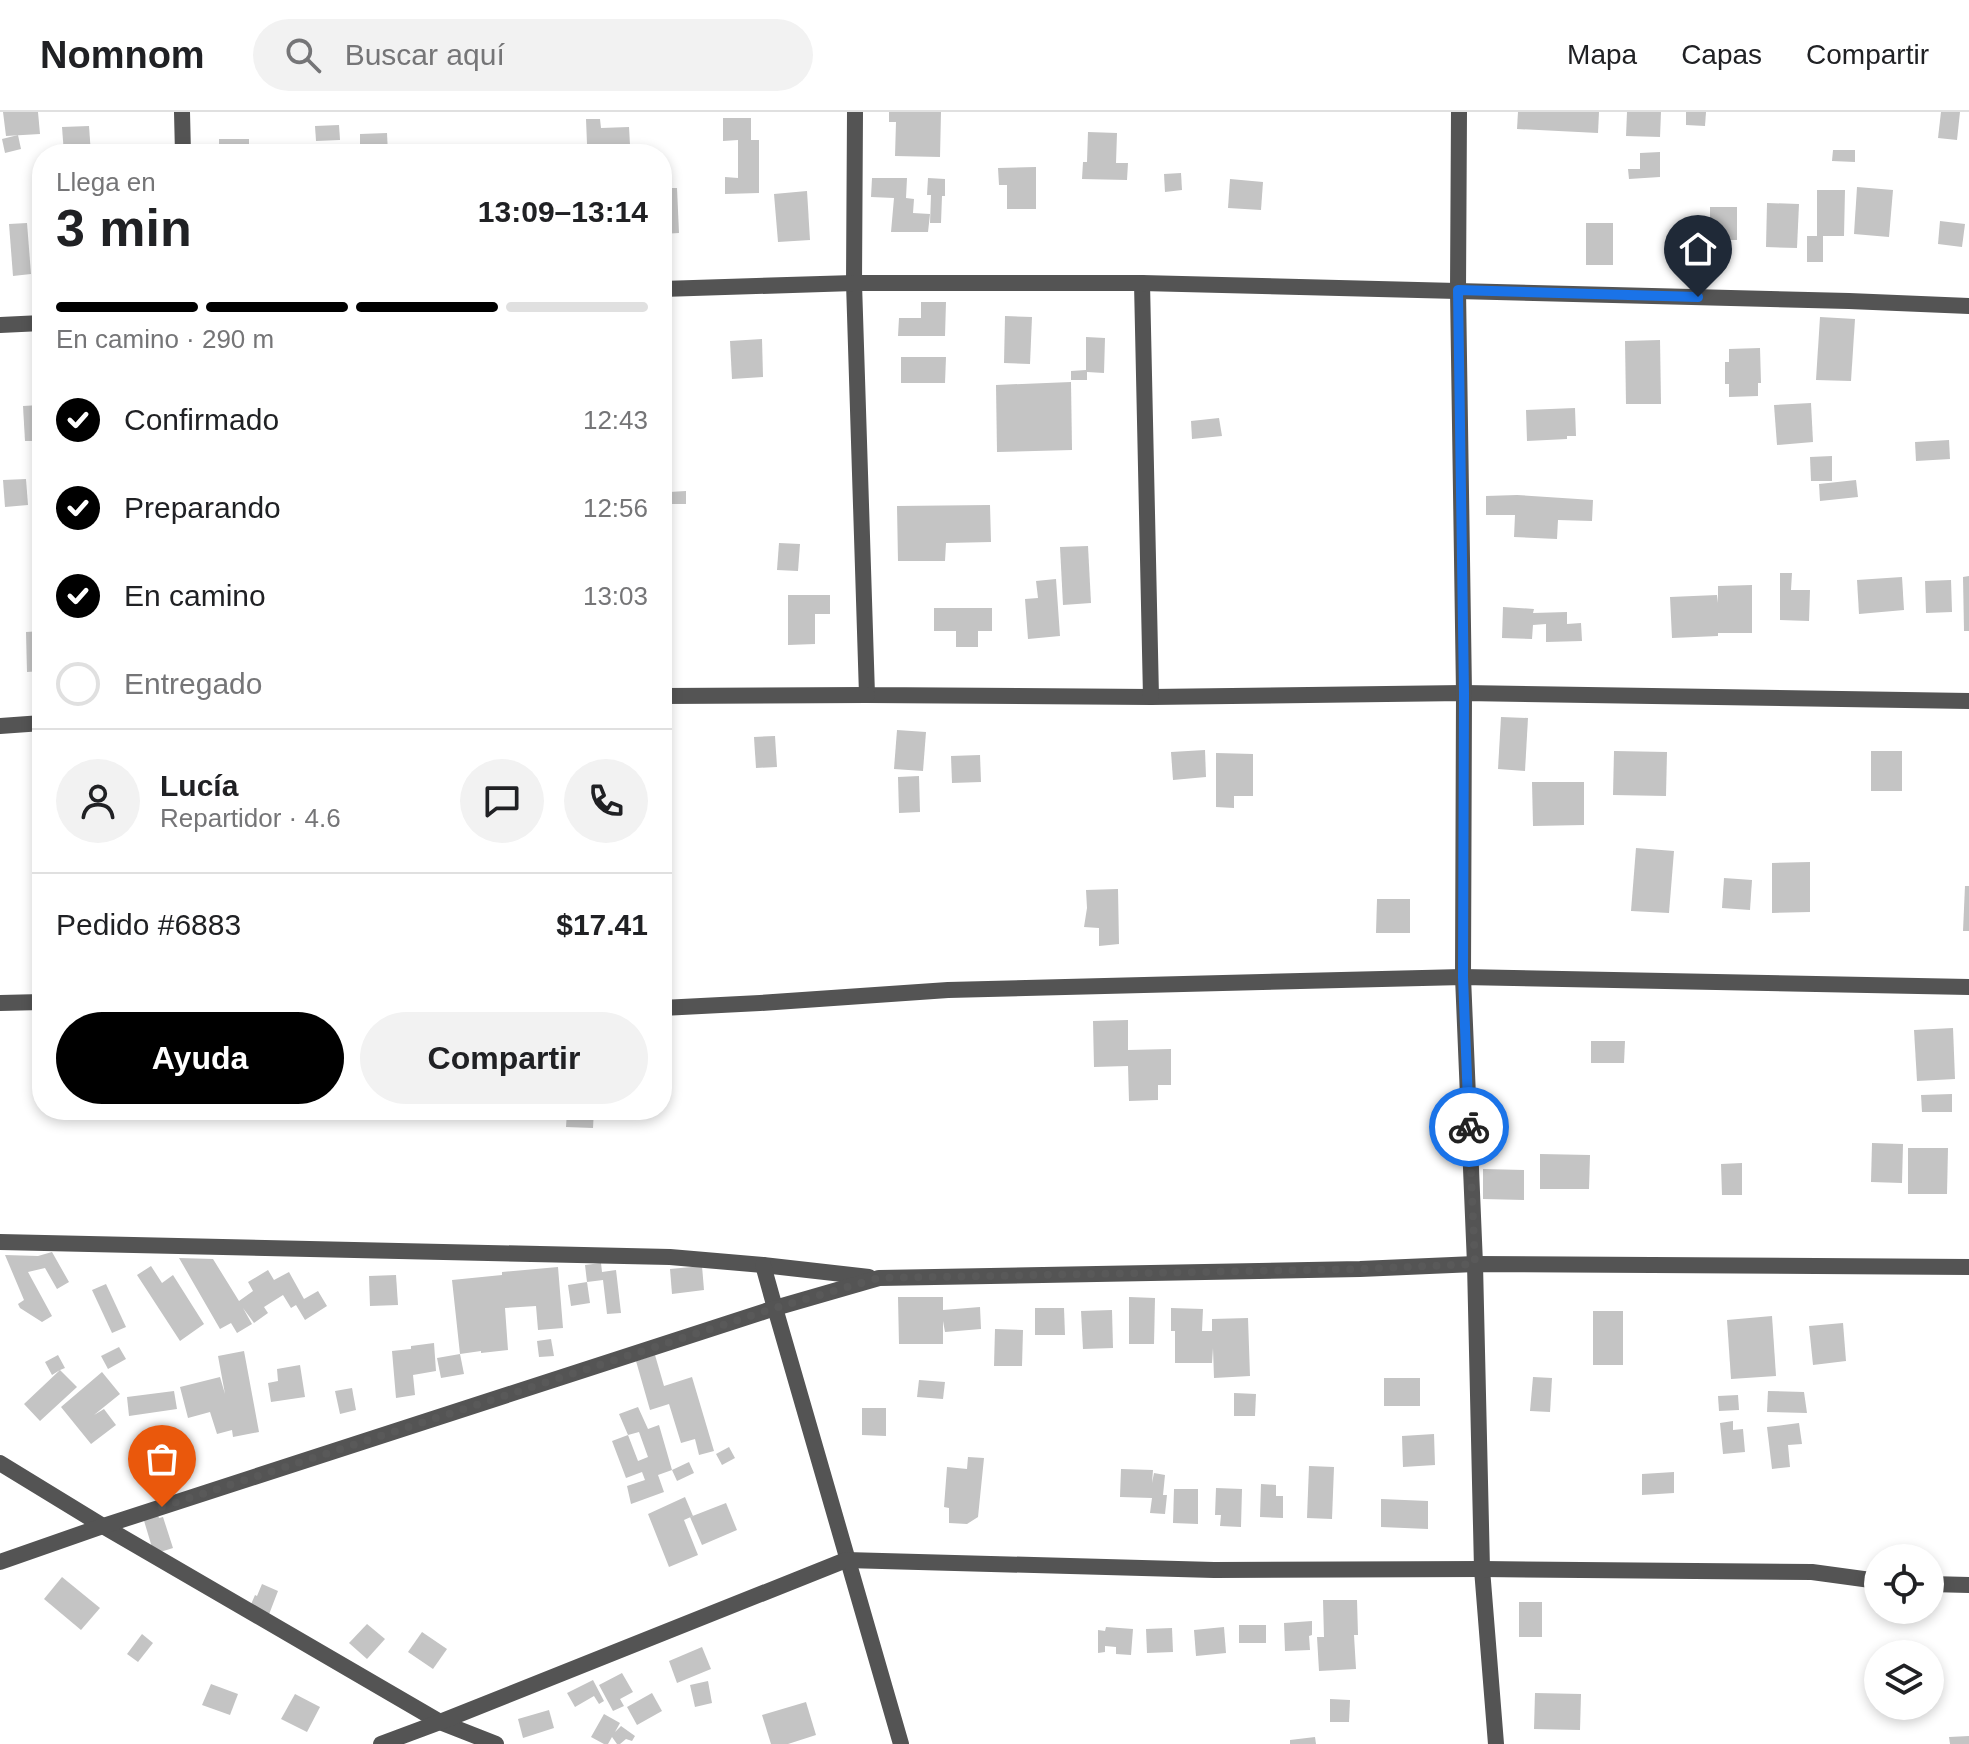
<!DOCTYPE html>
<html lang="es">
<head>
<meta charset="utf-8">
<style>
	body { margin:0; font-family:Helvetica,sans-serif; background:#f2f2f2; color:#202124; height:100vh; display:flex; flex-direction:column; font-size:30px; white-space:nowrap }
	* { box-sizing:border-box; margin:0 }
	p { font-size:26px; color:#757577 }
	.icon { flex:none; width:44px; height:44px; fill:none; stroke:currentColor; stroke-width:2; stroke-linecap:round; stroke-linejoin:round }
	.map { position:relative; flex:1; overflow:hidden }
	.drawer { position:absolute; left:32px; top:32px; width:640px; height:976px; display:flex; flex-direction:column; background:#fff; border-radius:32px; box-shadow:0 4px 12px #0003 }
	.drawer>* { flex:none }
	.tools { position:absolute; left:1864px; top:1432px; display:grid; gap:16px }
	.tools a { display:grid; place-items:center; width:80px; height:80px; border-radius:50%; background:#fff; box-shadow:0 4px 12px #0003; font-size:40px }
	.pin { position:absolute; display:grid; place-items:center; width:68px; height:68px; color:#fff; margin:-82px -34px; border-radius:50% 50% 50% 0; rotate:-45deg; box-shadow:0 0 8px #0007 }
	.pin .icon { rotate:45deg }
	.courier { position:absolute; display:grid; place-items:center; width:80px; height:80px; margin:-40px; border:6px solid #1a73e8; border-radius:50%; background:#fff; color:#222; box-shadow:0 2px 10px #0007 }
	.summary em { font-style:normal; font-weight:700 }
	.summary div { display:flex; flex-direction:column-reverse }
	.summary { display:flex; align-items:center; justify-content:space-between; height:136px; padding:0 24px }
	h1 { font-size:52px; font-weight:700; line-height:60px }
	.bar { display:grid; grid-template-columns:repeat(4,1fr); gap:12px 8px; align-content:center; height:96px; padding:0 24px }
	.bar i { height:10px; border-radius:6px; background:#e0e0e0 }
	.bar .on { background:#000 }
	.bar p { grid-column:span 4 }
	.line { display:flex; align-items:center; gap:20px; padding:0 24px; border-top:2px solid #e0e0e0 }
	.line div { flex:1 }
	.round { display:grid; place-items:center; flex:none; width:84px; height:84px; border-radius:42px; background:#f2f2f2 }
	ol { padding:0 24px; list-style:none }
	li { display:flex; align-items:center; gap:24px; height:88px }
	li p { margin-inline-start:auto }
	li .icon { padding:8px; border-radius:50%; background:#000; color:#fff; stroke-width:4 }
	li:last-child { color:#757577 }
	li i { width:44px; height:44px; border:4px solid #e0e0e0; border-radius:50% }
	.button { display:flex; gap:16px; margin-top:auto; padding:16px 24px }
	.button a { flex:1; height:92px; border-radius:48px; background:#000; color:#fff; font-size:32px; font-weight:700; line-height:92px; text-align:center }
	.button a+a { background:#f2f2f2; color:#202124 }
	header { display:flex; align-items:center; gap:48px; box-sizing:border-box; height:112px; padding:0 40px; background:#fff; border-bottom:2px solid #e0e0e0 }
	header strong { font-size:38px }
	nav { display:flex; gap:44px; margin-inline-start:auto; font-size:28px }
	.search { width:560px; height:72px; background:#f2f2f2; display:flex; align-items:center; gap:20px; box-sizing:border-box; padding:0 28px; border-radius:44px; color:#757577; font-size:30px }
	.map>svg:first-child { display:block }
</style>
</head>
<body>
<header>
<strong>Nomnom</strong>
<div class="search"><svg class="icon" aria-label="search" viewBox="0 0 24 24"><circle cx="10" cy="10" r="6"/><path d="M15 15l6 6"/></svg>Buscar aquí</div>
<nav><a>Mapa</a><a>Capas</a><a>Compartir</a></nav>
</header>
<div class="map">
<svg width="1969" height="1632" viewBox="0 0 1969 1632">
	<rect width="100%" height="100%" fill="#fff"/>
	<g fill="#c4c4c4" fill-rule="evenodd">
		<polygon points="3,0 38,0 40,22 6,24"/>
		<polygon points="889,0 941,0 940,45 895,44 896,10 889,10"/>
		<polygon points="1518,0 1599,0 1598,21 1517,17"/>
		<polygon points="1627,0 1661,0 1660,25 1626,24"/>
		<polygon points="1686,0 1706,0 1705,14 1686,13"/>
		<polygon points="1941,0 1960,0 1957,28 1938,26"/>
		<polygon points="723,6 751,6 751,28 759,28 759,81 725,82 725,65 738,66 738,28 723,29"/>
		<polygon points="586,7 600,7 601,16 629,15 630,33 588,35 588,42 562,42 562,33 587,32"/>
		<polygon points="339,13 340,28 316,29 315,14"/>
		<polygon points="89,14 91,42 64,42 62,15"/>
		<polygon points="1088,20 1117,21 1116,51 1128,51 1127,68 1082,67 1083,50 1087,50"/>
		<polygon points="387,21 388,42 360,42 360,22"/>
		<polygon points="18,23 21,37 5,41 2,27"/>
		<rect x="219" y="27" width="30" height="15"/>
		<polygon points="1833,38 1855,38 1855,50 1832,49"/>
		<polygon points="1660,40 1660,65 1629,67 1628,57 1640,57 1640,41"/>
		<polygon points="1036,55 1036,97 1007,97 1007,73 999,73 998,56"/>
		<polygon points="1181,61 1182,78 1165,80 1164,62"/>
		<polygon points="872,66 907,66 906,86 914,87 913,101 930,102 928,120 891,120 894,86 871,85"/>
		<polygon points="928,66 945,67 945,84 942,84 941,111 930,111 931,83 927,83"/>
		<polygon points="1230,67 1263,70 1261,98 1228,96"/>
		<polygon points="1857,75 1893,78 1889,125 1854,122"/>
		<polygon points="662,76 677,76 679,121 662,122"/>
		<polygon points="1817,78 1845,78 1844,124 1823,124 1823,150 1807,150 1807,124 1817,124"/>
		<polygon points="807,79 810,128 778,130 774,82"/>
		<polygon points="1767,91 1799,92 1797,136 1766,135"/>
		<rect x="1710" y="95" width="27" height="33"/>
		<polygon points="1940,109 1965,112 1962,135 1938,132"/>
		<polygon points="27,111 31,162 13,164 9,112"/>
		<rect x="1586" y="111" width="27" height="42"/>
		<polygon points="921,190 946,190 945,224 898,224 899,206 921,206"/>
		<polygon points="1005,204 1032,205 1030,252 1004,251"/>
		<polygon points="1820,205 1855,207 1851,269 1816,268"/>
		<polygon points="1086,225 1105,226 1104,261 1087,260 1087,268 1071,268 1071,259 1086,258"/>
		<polygon points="762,227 763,265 732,267 730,229"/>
		<polygon points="1660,228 1661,292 1626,292 1625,229"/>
		<polygon points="1760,236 1761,271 1758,271 1758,284 1729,285 1729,272 1725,272 1725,250 1729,250 1729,237"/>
		<polygon points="901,245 946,245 945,271 901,271"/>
		<polygon points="1071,270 1072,338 997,340 996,273"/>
		<polygon points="1811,291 1813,330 1777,333 1774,293"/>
		<polygon points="40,293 41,329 25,329 23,294"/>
		<polygon points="1575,296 1576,324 1567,324 1567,327 1527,329 1526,298"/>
		<polygon points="1219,306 1222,324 1192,327 1191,309"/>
		<polygon points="1949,328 1950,347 1916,349 1915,330"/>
		<polygon points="1832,344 1832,369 1811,369 1810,345"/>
		<polygon points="26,367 28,393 5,395 3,368"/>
		<polygon points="1856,368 1858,385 1820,389 1819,372"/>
		<polygon points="686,379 686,392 669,392 669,380"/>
		<polygon points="1517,383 1593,388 1592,409 1558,408 1557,427 1514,425 1515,403 1486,403 1486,384"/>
		<polygon points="990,393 991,430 946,431 945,449 898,449 897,394"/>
		<polygon points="779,431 800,432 798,459 777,458"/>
		<polygon points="1088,434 1091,491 1063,493 1060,435"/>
		<polygon points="1780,461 1792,461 1791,478 1810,478 1809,509 1780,508"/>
		<polygon points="1969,464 1969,519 1964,519 1963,465"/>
		<polygon points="1902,465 1904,498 1859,502 1857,468"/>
		<polygon points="1056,467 1060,524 1028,527 1025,487 1038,486 1036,469"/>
		<polygon points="1951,468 1952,500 1926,501 1925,469"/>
		<polygon points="1752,473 1752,521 1718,521 1718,524 1672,526 1670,485 1717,483 1718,491 1718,474"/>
		<polygon points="788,483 830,483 830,502 815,502 815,532 788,533"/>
		<polygon points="1503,495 1534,497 1533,501 1567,500 1567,512 1581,511 1582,529 1546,530 1546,512 1533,513 1532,527 1502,526"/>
		<polygon points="934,496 992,496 992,519 978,519 978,535 956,535 956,519 934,519"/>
		<polygon points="42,519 42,559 27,560 26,520"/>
		<polygon points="1501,605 1528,606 1525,659 1498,657"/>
		<polygon points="897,618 926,620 923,659 894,657"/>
		<polygon points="775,624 777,655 756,656 754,625"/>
		<polygon points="1205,638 1206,665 1173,668 1171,640"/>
		<polygon points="1614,639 1667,640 1666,684 1613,683"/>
		<rect x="1871" y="639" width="31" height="40"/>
		<polygon points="1216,641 1253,642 1253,684 1234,684 1234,696 1216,695"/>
		<polygon points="980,643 981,670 952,671 951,644"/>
		<polygon points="919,664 920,700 899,701 898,665"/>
		<polygon points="1532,670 1584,670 1584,713 1533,714"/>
		<polygon points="1636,736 1674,739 1669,801 1631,799"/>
		<polygon points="1810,750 1810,800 1772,801 1772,751"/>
		<polygon points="1724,766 1752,768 1750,798 1722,796"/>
		<polygon points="1965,774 1969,774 1969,819 1963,819"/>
		<polygon points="1118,777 1119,832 1099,834 1099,816 1084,815 1087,796 1086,778"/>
		<polygon points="1377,787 1410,787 1410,821 1376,821"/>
		<polygon points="1128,908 1128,938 1171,937 1171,973 1158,973 1158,988 1129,989 1128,954 1094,955 1093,909"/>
		<polygon points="1953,916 1955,967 1917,969 1914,918"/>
		<polygon points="1591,929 1625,929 1624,951 1591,951"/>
		<polygon points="1952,982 1952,1000 1922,1000 1921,983"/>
		<polygon points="567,998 594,998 593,1016 566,1015"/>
		<polygon points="1872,1031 1903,1032 1902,1071 1871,1070"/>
		<polygon points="1908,1036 1948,1036 1947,1082 1908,1082"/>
		<polygon points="1540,1042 1590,1043 1589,1077 1540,1077"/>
		<polygon points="1742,1051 1742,1083 1722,1083 1721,1052"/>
		<polygon points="1483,1057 1524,1058 1524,1088 1483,1087"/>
		<polygon points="52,1140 69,1170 57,1177 45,1156 28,1160 52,1204 42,1210 20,1196 18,1192 24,1188 5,1143 38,1144"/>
		<polygon points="179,1146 213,1147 239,1189 253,1179 248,1170 268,1158 274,1168 289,1160 304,1187 318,1179 327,1194 305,1208 296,1193 291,1196 283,1183 264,1195 268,1201 254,1211 243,1196 252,1212 237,1221 231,1211 220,1217"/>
		<polygon points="601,1151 602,1160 616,1158 621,1201 607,1202 603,1168 587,1170 585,1153"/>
		<polygon points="151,1154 162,1171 173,1163 204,1212 180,1229 137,1163"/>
		<polygon points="702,1154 704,1178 672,1182 670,1157"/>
		<polygon points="558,1155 563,1216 538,1218 536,1194 505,1196 508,1238 481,1241 481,1239 460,1242 452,1168 502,1163 502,1160"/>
		<polygon points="396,1163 398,1193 370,1194 369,1164"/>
		<polygon points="587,1170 590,1191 571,1194 568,1173"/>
		<polygon points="106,1172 126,1215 112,1221 92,1178"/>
		<polygon points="898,1185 943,1185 943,1198 980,1195 981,1217 945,1220 943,1209 943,1232 899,1232"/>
		<polygon points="1129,1185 1155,1186 1154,1232 1129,1232"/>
		<polygon points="1035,1196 1064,1196 1065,1223 1035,1223"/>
		<polygon points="1171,1196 1203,1197 1202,1219 1212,1219 1212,1207 1248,1206 1250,1264 1214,1266 1213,1236 1212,1251 1175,1251 1175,1219 1171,1219"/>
		<polygon points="1112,1198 1113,1236 1083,1237 1081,1199"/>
		<rect x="1593" y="1199" width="30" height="54"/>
		<polygon points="1772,1204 1776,1264 1731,1267 1727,1208"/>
		<polygon points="1843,1211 1846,1249 1813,1253 1809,1214"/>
		<polygon points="995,1217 1023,1218 1022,1254 994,1254"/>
		<polygon points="551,1227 554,1244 539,1245 537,1229"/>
		<polygon points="434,1231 436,1259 413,1263 415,1283 396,1286 392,1239 411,1237 411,1234"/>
		<polygon points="119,1235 126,1247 108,1257 101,1244"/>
		<polygon points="244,1239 259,1320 233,1325 232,1318 217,1322 210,1300 188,1306 180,1275 220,1265 225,1282 218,1244"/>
		<polygon points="460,1242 464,1262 441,1266 437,1246"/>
		<polygon points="58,1243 65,1256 60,1258 77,1275 40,1309 24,1292 60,1258 52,1263 45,1250"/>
		<polygon points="655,1243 664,1274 692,1265 714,1339 699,1343 695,1327 681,1331 669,1292 650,1298 636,1249"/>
		<polygon points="300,1253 305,1285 271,1290 268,1271 278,1269 277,1257"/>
		<polygon points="102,1260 120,1282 94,1303 104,1297 116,1313 91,1332 61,1295"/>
		<polygon points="1533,1265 1552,1266 1550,1300 1530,1299"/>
		<rect x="1384" y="1266" width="36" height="28"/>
		<polygon points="919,1268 945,1270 943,1287 917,1285"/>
		<polygon points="352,1276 356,1298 340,1302 335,1279"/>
		<polygon points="174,1279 177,1297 129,1304 127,1285"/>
		<polygon points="1768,1279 1804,1280 1807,1301 1767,1300"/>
		<polygon points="1234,1281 1256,1282 1255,1304 1234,1304"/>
		<polygon points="1738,1283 1739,1298 1719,1299 1718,1284"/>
		<path d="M638 1295 648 1317 659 1313 672 1358 689 1350 694 1361 677 1369 672 1358 658 1363 664 1380 631 1392 627 1374 645 1368 642 1360 626 1366 612 1329 628 1323 619 1302ZM639 1320 648 1345 638 1349 628 1323Z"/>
		<polygon points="862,1296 886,1296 886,1324 862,1323"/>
		<polygon points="1733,1309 1733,1318 1743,1317 1745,1340 1723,1342 1720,1311"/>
		<polygon points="1799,1311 1802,1332 1788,1333 1790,1355 1772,1357 1767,1315"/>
		<polygon points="1434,1322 1435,1353 1403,1355 1402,1324"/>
		<polygon points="178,1331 182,1348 158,1354 153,1336"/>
		<polygon points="729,1335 735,1346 722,1353 716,1342"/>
		<polygon points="968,1345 984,1346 978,1405 967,1412 949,1411 949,1396 944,1395 947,1355 967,1357"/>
		<polygon points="1309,1354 1334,1355 1332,1407 1307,1406"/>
		<polygon points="1121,1357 1153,1358 1152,1371 1154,1361 1165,1363 1163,1383 1167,1383 1165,1402 1150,1401 1152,1386 1120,1385"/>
		<polygon points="1674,1360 1674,1381 1642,1383 1642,1362"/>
		<polygon points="1261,1372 1276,1373 1276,1384 1283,1384 1283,1406 1260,1405"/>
		<polygon points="1216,1376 1242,1377 1241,1415 1220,1414 1221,1403 1215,1403"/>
		<polygon points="1174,1377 1198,1377 1198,1412 1173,1411"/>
		<polygon points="685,1385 693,1404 684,1408 698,1443 669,1455 648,1402"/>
		<polygon points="1381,1387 1428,1389 1428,1417 1381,1415"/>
		<polygon points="726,1391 737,1418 702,1433 690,1405"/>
		<polygon points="156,1398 159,1406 163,1405 173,1436 154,1442 142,1402"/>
		<polygon points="62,1465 100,1496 81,1518 44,1487"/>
		<polygon points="262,1472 278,1479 268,1505 249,1497 255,1483 257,1484"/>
		<polygon points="1323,1488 1357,1488 1358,1523 1354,1523 1356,1557 1319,1559 1317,1525 1324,1525"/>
		<rect x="1519" y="1490" width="23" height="35"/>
		<polygon points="1312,1509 1312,1523 1309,1524 1310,1538 1285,1539 1284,1511"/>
		<polygon points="367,1512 385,1527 367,1547 349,1531"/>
		<rect x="1239" y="1513" width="27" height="18"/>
		<polygon points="1106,1515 1133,1517 1131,1543 1116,1542 1116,1535 1105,1534 1105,1540 1098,1541 1098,1518 1105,1519"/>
		<polygon points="1224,1515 1226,1541 1196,1544 1194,1518"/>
		<polygon points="1172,1516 1173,1540 1147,1541 1146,1517"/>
		<polygon points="422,1520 447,1537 433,1557 408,1540"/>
		<polygon points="142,1522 153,1531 138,1550 127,1542"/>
		<polygon points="702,1535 711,1557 677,1571 669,1549"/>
		<polygon points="622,1561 633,1580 620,1587 624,1594 613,1599 599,1573"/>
		<polygon points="593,1568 604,1589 599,1592 594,1584 575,1595 567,1581"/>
		<polygon points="708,1569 712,1591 695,1595 690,1573"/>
		<polygon points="211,1572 238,1582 230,1603 202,1593"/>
		<polygon points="652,1581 662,1599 637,1613 627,1595"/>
		<polygon points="1535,1581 1581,1582 1580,1618 1534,1617"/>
		<polygon points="295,1582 320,1595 307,1620 281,1607"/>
		<polygon points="1330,1587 1350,1588 1349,1610 1330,1610"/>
		<polygon points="806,1590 816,1623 788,1632 771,1632 762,1603"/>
		<polygon points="549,1598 554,1616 523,1626 518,1607"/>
		<polygon points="604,1602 620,1611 615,1620 621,1614 635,1624 632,1629 626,1627 620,1632 617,1632 612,1625 608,1632 604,1632 591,1625"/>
		<polygon points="1969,1624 1969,1632 1950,1632 1949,1625"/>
		<polygon points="1315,1625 1316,1632 1290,1632 1290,1628"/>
	</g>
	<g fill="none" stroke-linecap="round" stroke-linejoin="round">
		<g stroke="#545454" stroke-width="16">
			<polyline points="182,0 183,42"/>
			<polyline points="855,0 854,171 867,583 1151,585 1464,581 1969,589"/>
			<polyline points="1459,0 1458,178 1464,581 1463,865 1475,1152 1482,1457 1496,1632"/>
			<polyline points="1142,171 1151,585"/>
			<polyline points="662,177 854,171 1142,171 1849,189 1969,194"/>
			<polyline points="0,213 42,211"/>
			<polyline points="662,584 867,583"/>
			<polyline points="0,614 42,611"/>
			<polyline points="0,891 42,890"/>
			<polyline points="662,896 760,891 948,878 1463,865 1969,875"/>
			<polyline points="0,1130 670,1145 763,1153 869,1165"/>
			<polyline points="763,1153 775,1196 879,1166 1360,1157 1475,1152 1969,1155"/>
			<polyline points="0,1351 103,1414 440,1610 496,1632"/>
			<polyline points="0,1450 103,1414 775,1196 901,1632"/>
			<polyline points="1930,1472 1969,1473"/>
			<polyline points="381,1632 440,1610 846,1448 1214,1458 1482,1457 1812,1460 1878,1469"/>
		</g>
	</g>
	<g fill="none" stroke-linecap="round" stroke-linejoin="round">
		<polyline stroke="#595959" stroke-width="8" stroke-dasharray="0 14.4" points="162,1395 775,1196 879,1166 1360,1157 1475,1152 1469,1015"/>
		<polyline stroke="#1a73e8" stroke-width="10" points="1469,1015 1463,865 1464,581 1458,178 1698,185"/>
	</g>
</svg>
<div class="tools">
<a><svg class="icon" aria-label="locate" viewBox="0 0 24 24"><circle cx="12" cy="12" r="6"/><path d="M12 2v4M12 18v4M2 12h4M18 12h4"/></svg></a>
<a><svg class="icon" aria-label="layers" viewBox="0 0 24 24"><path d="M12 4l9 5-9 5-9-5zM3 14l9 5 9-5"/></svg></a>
</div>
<div class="pin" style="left:162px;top:1395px;background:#ea580c"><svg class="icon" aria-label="bag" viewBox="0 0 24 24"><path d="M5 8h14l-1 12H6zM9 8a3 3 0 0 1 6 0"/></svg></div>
<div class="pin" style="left:1698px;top:185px;background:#1f2937"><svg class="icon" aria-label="home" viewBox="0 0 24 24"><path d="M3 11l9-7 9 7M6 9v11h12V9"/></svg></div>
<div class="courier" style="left:1469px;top:1015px"><svg class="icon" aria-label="bike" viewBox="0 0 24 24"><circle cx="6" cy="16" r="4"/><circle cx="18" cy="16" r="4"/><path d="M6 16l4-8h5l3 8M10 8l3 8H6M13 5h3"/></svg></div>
<section class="drawer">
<div class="summary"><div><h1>3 min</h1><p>Llega en</p></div><em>13:09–13:14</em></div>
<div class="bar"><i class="on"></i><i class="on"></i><i class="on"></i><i></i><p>En camino · 290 m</p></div>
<ol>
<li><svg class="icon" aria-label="check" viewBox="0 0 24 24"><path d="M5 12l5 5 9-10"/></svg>Confirmado<p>12:43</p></li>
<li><svg class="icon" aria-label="check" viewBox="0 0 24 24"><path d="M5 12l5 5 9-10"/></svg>Preparando<p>12:56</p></li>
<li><svg class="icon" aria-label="check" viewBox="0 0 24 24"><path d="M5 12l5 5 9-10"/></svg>En camino<p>13:03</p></li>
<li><i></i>Entregado</li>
</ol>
<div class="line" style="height:144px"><a class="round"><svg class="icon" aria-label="person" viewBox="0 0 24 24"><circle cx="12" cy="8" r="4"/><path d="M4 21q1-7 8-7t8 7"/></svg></a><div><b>Lucía</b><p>Repartidor · 4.6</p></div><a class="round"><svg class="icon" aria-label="chat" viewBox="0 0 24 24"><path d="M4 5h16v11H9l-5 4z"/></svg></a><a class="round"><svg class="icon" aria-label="phone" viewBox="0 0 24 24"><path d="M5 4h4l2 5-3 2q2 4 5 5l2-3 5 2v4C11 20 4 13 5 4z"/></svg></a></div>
<div class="line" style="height:104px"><div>Pedido #6883</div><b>$17.41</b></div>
<div class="button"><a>Ayuda</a><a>Compartir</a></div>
</section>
</div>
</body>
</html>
